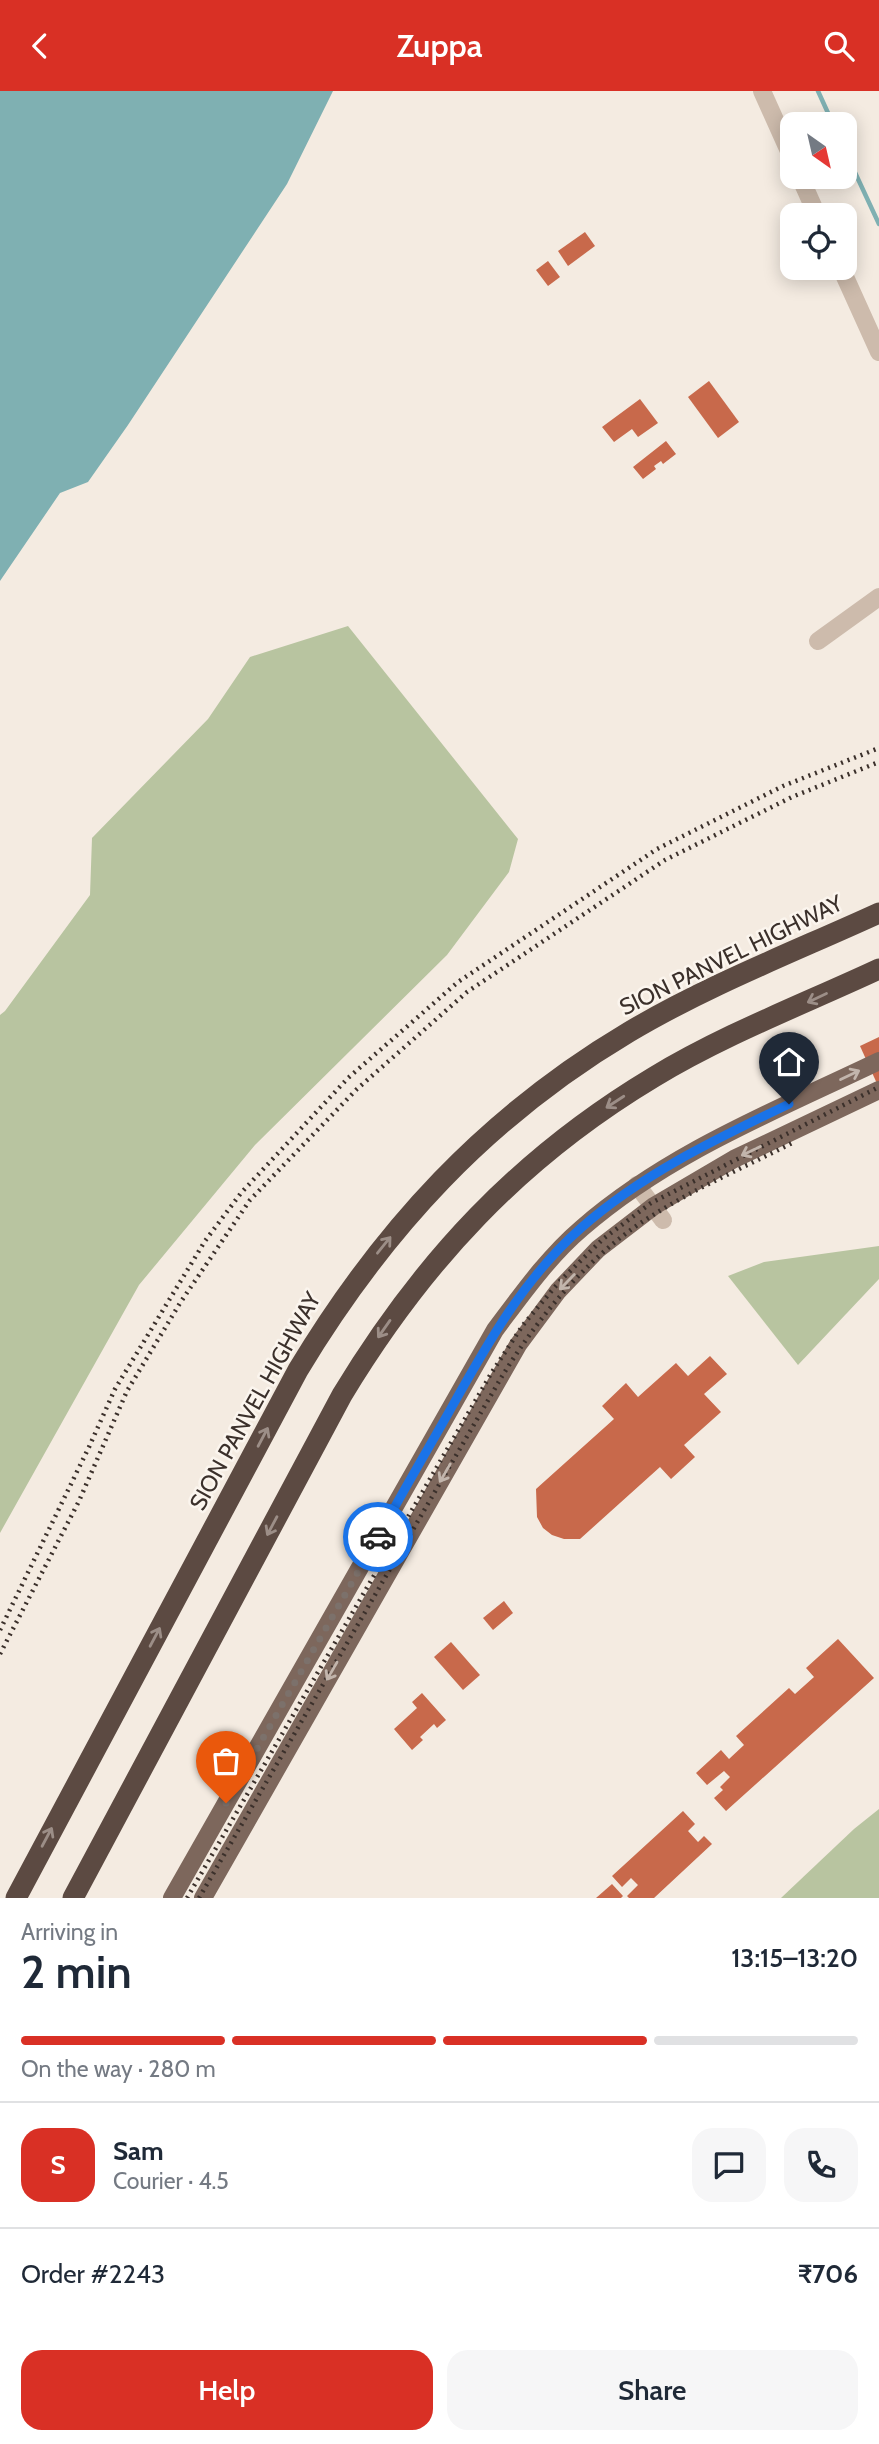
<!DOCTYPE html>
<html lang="en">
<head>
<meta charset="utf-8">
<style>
	body { margin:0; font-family:Cabin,sans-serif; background:#f6f6f7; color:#1f2937; height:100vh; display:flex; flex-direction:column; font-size:26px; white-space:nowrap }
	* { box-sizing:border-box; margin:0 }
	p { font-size:23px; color:#747a83 }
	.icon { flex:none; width:38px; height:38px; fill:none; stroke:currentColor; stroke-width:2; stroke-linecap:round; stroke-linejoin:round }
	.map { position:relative; height:1807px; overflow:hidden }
	.sheet { display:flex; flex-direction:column; background:#fff; flex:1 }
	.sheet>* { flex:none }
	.needle { width:46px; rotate:146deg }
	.controls { position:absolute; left:780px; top:21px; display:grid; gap:14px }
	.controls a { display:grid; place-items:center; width:77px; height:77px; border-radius:14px; background:#fff; box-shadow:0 4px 18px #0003; font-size:35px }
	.pin { position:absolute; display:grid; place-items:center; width:60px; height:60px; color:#fff; margin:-72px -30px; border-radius:50% 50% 50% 0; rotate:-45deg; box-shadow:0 0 7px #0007 }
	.pin .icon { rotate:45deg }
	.courier { position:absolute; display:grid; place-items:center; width:70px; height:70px; margin:-35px; border:5px solid #1a73e8; border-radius:50%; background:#fff; color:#222; box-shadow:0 2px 9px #0007 }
	.summary em { font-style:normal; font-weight:600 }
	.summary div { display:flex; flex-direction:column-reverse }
	.summary { display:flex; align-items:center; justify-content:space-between; height:119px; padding:0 21px }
	h1 { font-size:46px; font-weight:600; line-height:52px }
	.bar { display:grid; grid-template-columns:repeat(4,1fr); gap:10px 7px; align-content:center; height:84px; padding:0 21px }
	.bar i { height:9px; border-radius:5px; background:#e0e1e3 }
	.bar .selected { background:#d93025 }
	.bar p { grid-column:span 4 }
	.line { display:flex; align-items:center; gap:18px; padding:0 21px; border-top:2px solid #e0e1e3 }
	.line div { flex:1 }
	.round { display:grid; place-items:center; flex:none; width:74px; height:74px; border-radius:21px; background:#f6f6f7 }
	.cta { display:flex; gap:14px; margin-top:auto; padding:14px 21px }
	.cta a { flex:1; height:80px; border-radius:21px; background:#d93025; color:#fff; font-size:28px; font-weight:600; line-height:80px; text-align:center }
	.cta a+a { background:#f6f6f7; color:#1f2937 }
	header { display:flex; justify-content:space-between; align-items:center; height:91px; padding:0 21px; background:#d93025; color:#fff; font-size:32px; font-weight:600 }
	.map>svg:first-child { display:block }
</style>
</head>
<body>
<header><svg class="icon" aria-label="back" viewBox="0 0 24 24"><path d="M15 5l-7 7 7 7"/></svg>Zuppa<svg class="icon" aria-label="search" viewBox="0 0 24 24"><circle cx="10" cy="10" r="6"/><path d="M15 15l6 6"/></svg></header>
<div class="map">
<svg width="879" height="1807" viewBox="0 0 879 1807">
	<rect width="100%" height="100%" fill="#f4ebe1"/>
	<g fill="#b8c4a0">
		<polygon points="348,535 518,748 509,781 447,864 255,1054 139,1194 0,1442 0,924 5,920 90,804 92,747 208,628 250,566"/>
		<polygon points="879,1155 879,1188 798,1274 728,1185 764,1171"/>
		<polygon points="879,1718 879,1807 781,1807 854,1738"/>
	</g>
	<polygon fill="#7fb0b2" points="0,0 333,0 287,93 128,334 88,391 60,402 0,490"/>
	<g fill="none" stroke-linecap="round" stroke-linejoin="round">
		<g stroke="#7fb0b2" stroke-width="4.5">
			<polyline points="818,0 833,33"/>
			<polyline points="845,60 879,133"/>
		</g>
	</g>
	<g fill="#c8694b">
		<polygon points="585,141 595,155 568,175 558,160"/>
		<polygon points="548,170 560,186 548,195 536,179"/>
		<polygon points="709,290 739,331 718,347 688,306"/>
		<polygon points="640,308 658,332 638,346 632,338 614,351 602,336"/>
		<polygon points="666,350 676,363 663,373 661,370 654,375 656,378 643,388 633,376"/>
		<polygon points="879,946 879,997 860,955"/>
		<polygon points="710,1265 727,1283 704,1303 721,1321 684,1354 695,1366 671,1388 660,1376 580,1448 564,1448 552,1444 543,1437 537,1426 536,1398 614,1328 602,1315 626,1292 638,1306 676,1272 688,1285"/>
		<polygon points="504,1510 513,1522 493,1539 483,1527"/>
		<polygon points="838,1548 874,1587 726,1720 714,1707 723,1699 720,1696 730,1686 724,1680 707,1694 696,1682 721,1659 729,1668 744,1654 736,1645 789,1597 795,1603 814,1586 806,1577"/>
		<polygon points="451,1551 480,1584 463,1599 434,1566"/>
		<polygon points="422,1602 446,1629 437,1637 434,1633 420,1646 423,1649 412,1659 394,1638 417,1617 412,1611"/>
		<polygon points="683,1720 695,1733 688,1740 698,1751 704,1745 712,1753 654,1807 629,1807 627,1805 638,1794 631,1787 622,1796 612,1785"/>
		<polygon points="612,1793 623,1805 621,1807 596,1807"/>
	</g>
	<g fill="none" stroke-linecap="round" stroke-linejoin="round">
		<g stroke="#cdbbac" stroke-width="18">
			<polyline points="762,0 793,69"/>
			<polyline points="800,86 817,124"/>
			<polyline points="841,177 879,261"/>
			<polyline points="818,550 879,506"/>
			<polyline points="637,1094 663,1129"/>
		</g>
		<g stroke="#7d675c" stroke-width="18">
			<path d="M172 1807 495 1239C522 1203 548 1166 582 1137 668 1062 777 1019 879 970"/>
			<polyline points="203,1807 518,1254 558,1200 598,1158 654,1115 734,1068 879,999"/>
		</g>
		<g stroke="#5c4a42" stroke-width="21">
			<path d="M16 1807 298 1279C383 1138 486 1026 629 941 708 894 796 860 879 822"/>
			<path d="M73 1807 342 1304C423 1170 519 1067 654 986 725 943 804 913 879 878"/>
		</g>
		<g stroke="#3b302b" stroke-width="4.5" stroke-dasharray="2 5" stroke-linecap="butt">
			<polyline points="0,1539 89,1356 115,1298 205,1150 241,1102 348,987 458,891 657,758 783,695 879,657"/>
			<polyline points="0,1563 79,1410 127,1300 180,1212 250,1109 357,998 467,901 665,769 792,706 879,671"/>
			<polyline points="187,1807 492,1281 523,1234 560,1190 603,1148 651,1112 879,996"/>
			<path d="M199 1807 501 1287C540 1223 593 1159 658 1121 700 1095 747 1075 792 1052"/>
		</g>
	</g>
	<defs><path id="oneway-shaft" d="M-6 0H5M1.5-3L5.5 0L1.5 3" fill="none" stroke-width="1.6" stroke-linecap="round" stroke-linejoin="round" transform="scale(1.75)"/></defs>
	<g stroke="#9c8e87">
		<use href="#oneway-shaft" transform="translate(817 907) rotate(155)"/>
		<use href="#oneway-shaft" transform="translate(615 1011) rotate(147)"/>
		<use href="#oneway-shaft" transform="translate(384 1154) rotate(-51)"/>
		<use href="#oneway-shaft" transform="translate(384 1238) rotate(125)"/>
		<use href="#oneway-shaft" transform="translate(263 1346) rotate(-62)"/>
		<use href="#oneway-shaft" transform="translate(272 1435) rotate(118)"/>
		<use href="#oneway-shaft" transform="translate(155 1546) rotate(-62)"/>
		<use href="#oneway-shaft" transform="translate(47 1746) rotate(-62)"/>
	</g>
	<g stroke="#c2b5ac">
		<use href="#oneway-shaft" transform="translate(850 984) rotate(-26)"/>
		<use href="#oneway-shaft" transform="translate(751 1060) rotate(154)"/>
		<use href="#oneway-shaft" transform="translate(567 1191) rotate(134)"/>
		<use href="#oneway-shaft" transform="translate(445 1382) rotate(120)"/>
		<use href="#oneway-shaft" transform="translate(332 1580) rotate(120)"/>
	</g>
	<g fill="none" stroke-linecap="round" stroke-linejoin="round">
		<polyline stroke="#7c716b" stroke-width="7" stroke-dasharray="0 12.6" points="226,1712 378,1446"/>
		<path stroke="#1a73e8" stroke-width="9" d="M378 1446C401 1404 425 1363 449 1321 486 1255 523 1188 581 1137 642 1083 716 1048 789 1013"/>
	</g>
	<g text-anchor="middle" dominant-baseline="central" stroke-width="5" stroke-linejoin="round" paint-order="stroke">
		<g font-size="23" fill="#3b302b" stroke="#fbf5ee">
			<text transform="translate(731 864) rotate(-26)">SION PANVEL HIGHWAY</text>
			<text transform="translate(255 1310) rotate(-61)">SION PANVEL HIGHWAY</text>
		</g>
	</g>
</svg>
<div class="controls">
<a><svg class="needle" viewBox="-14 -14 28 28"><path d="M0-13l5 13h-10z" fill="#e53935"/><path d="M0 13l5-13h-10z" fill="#747a83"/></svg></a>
<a><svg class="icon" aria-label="locate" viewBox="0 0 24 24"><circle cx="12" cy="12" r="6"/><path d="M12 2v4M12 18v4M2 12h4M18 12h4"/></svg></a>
</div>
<div class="pin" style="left:226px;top:1712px;background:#ea580c"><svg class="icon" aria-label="bag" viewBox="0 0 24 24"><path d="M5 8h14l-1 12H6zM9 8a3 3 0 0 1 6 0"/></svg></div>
<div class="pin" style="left:789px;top:1013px;background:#1f2937"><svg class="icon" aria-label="home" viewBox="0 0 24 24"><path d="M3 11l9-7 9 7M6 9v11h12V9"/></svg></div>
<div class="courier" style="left:378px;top:1446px"><svg class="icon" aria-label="car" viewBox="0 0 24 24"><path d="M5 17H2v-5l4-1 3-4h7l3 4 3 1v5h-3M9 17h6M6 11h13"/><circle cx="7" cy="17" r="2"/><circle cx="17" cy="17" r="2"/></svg></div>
</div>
<section class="sheet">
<div class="summary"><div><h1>2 min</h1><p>Arriving in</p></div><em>13:15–13:20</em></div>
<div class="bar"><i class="selected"></i><i class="selected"></i><i class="selected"></i><i></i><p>On the way · 280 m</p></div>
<div class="line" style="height:126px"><b class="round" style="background:#d93025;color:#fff">S</b><div><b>Sam</b><p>Courier · 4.5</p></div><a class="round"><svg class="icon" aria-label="chat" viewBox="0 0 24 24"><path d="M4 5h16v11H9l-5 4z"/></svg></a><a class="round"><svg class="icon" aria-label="phone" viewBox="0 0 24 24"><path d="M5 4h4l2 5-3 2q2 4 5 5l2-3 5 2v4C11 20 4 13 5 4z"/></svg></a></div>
<div class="line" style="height:91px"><div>Order #2243</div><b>₹706</b></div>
<div class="cta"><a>Help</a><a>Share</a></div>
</section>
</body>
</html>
